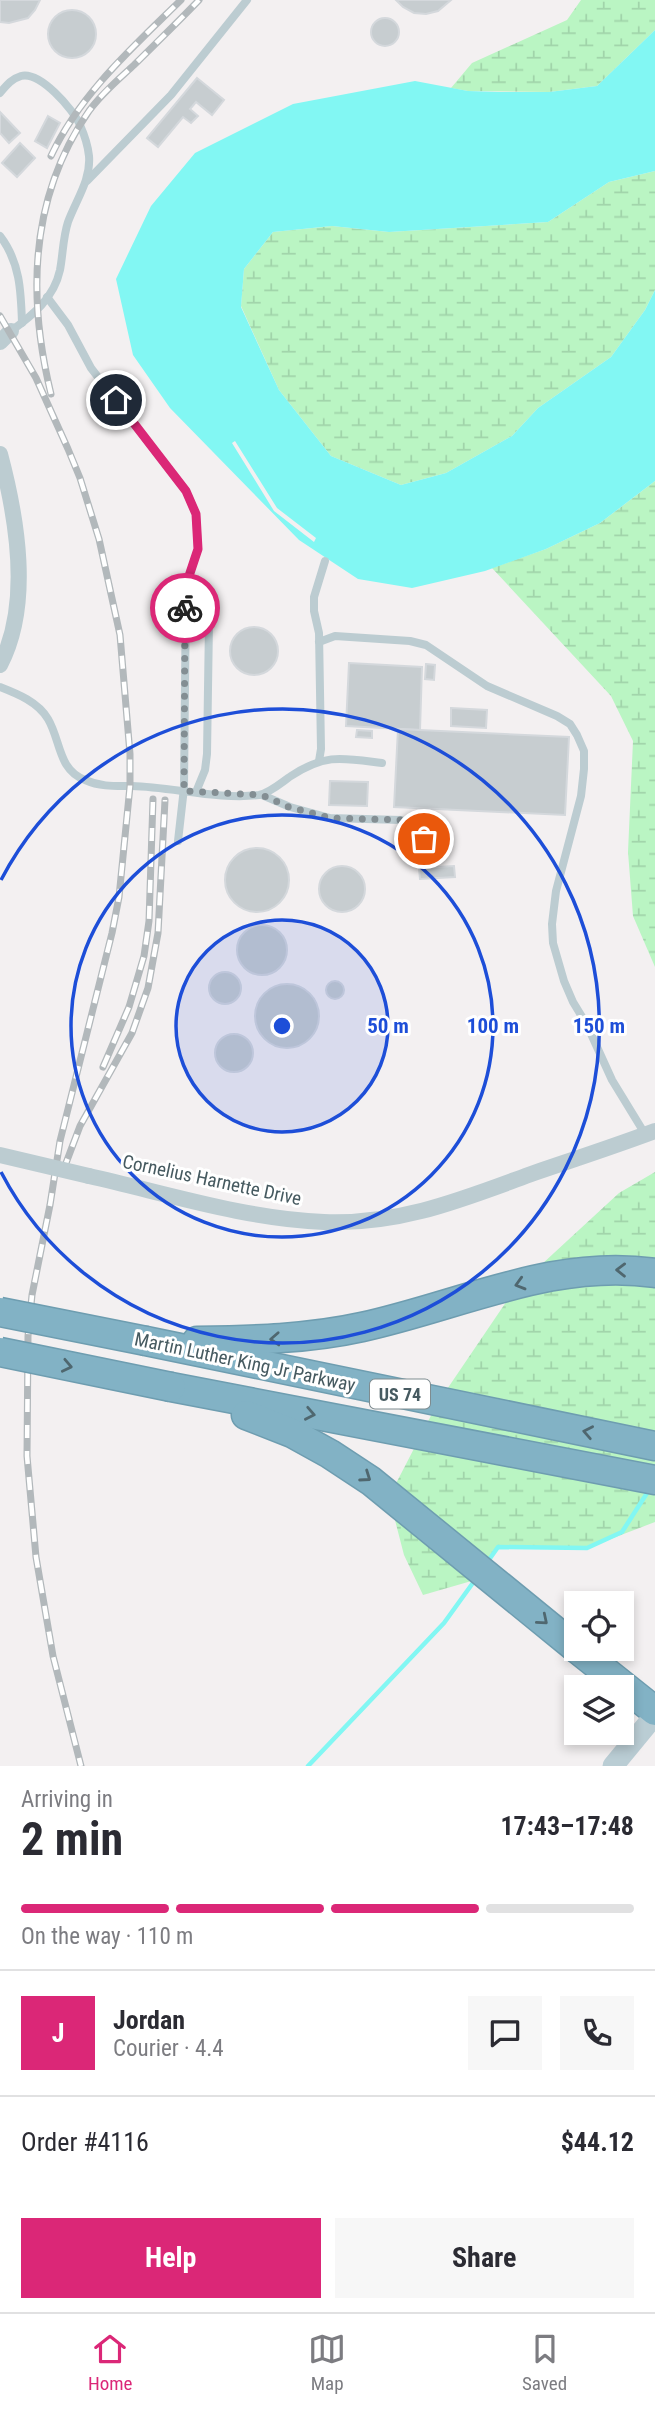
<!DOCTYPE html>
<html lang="en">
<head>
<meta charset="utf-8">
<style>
	body { margin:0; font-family:"Roboto Condensed",sans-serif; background:#f7f7f7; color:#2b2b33; height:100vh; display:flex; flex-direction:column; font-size:26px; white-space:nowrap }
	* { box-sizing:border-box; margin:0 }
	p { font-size:23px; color:#7c7c81 }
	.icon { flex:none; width:38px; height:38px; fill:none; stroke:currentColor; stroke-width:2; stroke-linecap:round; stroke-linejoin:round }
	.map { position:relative; height:1766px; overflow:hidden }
	.side { display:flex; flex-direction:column; background:#fff; flex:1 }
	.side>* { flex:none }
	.fabs { position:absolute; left:564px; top:1591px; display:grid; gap:14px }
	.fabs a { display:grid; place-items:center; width:70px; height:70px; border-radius:0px; background:#fff; box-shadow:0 4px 10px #0003; font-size:35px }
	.pin { position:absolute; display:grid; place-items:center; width:60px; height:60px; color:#fff; margin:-30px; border:4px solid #fff; border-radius:50%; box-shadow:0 2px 7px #0007 }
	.courier { position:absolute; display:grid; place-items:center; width:70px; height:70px; margin:-35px; border:5px solid #db2777; border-radius:50%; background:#fff; color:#222; box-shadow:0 2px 9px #0007 }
	.head em { font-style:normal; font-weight:700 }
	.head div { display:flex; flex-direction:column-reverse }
	.head { display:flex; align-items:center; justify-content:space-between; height:119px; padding:0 21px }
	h1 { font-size:46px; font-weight:700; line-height:52px }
	.bar { display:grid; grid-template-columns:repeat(4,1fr); gap:10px 7px; align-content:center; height:84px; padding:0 21px }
	.bar i { height:9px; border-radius:5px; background:#e1e1e2 }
	.bar .on { background:#db2777 }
	.bar p { grid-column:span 4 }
	.line { display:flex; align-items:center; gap:18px; padding:0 21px; border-top:2px solid #e1e1e2 }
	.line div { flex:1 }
	.round { display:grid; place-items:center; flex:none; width:74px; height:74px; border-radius:0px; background:#f7f7f7 }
	.primary-button { display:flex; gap:14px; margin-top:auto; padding:14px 21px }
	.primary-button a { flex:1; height:80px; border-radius:0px; background:#db2777; color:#fff; font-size:28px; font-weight:700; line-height:80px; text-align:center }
	.primary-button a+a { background:#f7f7f7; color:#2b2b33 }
	.tabs { display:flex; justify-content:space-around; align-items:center; height:98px; border-top:2px solid #e1e1e2; background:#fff; font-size:19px; color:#7c7c81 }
	.tabs a { display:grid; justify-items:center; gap:4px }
	.tabs .on { color:#db2777 }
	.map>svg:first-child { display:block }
</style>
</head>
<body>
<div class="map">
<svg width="655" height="1766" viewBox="0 0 655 1766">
	<defs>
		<pattern id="wetland-marsh" width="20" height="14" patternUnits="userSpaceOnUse" patternTransform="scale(1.75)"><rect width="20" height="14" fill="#baf5c3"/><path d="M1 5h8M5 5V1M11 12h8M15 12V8" fill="none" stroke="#a1d4aa"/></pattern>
	</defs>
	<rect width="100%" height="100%" fill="#f3f0f1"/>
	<g fill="url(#wetland-marsh)">
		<polygon points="581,0 655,0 655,30 597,86 549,92 468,91 451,88 472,63 567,20"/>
		<polygon points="655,171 655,290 645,310 611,357 538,408 512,436 446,473 401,485 331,456 279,390 241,306 244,269 273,232 332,226 389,232 548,222 609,182"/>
		<polygon points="655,481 655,967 633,916 628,852 633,741 611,696 492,568 546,549 600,523"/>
		<polygon points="655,1172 655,1522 587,1548 498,1547 475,1580 423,1595 404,1555 389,1497 437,1404 515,1289 619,1193"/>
	</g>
	<polygon fill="#82f7f3" points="655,30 655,171 609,182 548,222 389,232 332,226 273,232 244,269 241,307 279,390 331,456 401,485 446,473 512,436 538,408 611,357 645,310 655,290 655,481 600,523 546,549 485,571 412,588 358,579 299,540 170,408 133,355 116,279 151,206 195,153 293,104 415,81 468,91 500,92 549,92 597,86"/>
	<polygon fill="#f3f0f1" points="235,441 277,508 316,538 314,542 274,511 232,443"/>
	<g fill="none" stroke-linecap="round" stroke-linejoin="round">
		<g stroke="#82f7f3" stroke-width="4.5">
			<polyline points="486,1564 498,1547 587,1548 622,1532 649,1490"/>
			<polyline points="308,1766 444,1623 475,1580"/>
		</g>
	</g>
	<g fill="#c7cdd0" stroke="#d4d8dc" stroke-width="2">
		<polygon points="0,0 40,0 35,10 28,18 9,23 0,22"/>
		<polygon points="396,0 451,0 438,11 426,14 414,13 403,7"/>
		<circle cx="72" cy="34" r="24"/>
		<circle cx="385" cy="32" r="14"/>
		<polygon points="197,78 224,100 212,115 196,102 190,109 198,116 191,123 183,117 158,147 147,138"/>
		<polygon points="0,112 20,133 9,143 0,133"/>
		<polygon points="48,116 60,123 47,148 35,141"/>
		<polygon points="20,143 35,158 17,177 2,163"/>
		<circle cx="254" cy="651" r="24"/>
		<polygon points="349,663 422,667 420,730 346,726"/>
		<polygon points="426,664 435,665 434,680 425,679"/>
		<polygon points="451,708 487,710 486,728 451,726"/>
		<polygon points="398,729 569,737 565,815 394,807"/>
		<polygon points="357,730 372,731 372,738 356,737"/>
		<polygon points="330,781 368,782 367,806 329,805"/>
		<circle cx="257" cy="880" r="32"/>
		<polygon points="454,866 455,877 420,879 419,868"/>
		<circle cx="342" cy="889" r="23"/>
		<circle cx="262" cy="950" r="25"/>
		<circle cx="225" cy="988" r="16"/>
		<circle cx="335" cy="990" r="9"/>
		<circle cx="287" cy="1016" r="32"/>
		<circle cx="234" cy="1053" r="19"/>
	</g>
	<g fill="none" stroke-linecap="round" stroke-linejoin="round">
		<defs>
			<g id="highway">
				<polyline points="146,1341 655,1446"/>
				<path d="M197 1341C253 1340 308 1339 362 1327 459 1306 554 1258 655 1273"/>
				<polyline points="171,1387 655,1480"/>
				<polyline points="246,1415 292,1433 330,1454 371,1481 576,1648"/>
				<polyline points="576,1648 655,1711"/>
			</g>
		</defs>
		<use href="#highway" stroke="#6e9db0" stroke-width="31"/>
		<g stroke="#bcccd1" stroke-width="8">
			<path d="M0 93C6 86 11 79 21 76 40 71 73 109 80 125 84 134 88 146 89 156 91 180 76 200 68 222 63 237 63 254 60 270 54 298 33 315 11 331"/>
			<polyline points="87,181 171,95 247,0"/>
			<path d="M0 236C20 262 21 291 22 323"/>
			<polyline points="47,297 68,325 91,368 186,491 196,514 198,549 186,585 184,788 178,841"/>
			<polyline points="319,642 335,636 410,641 426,645 487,686 557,716 570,724 577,735 584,751 584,769 581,796 556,891 552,924 553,943 564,981 573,1002 587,1025 612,1080 645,1134"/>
			<path d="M0 687C18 694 38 702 48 719 61 741 58 770 85 780 101 787 115 786 132 786 172 787 220 800 259 795 270 793 282 782 291 776 326 753 343 758 382 763"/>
			<polyline points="319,761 321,749 319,633 314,611 314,597 325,561"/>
			<polyline points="196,792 205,770 207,754 209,623"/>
			<polyline points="262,795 290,807 330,818 401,820 416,826 424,839 428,859"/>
		</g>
		<g stroke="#bcccd1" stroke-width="16">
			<polyline points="0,342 11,331"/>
			<path d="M0 454C17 518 32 604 0 665"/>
			<path d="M89 1176C165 1193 246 1219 324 1222 401 1225 463 1199 534 1173 575 1159 615 1146 655 1131"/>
		</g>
		<polyline stroke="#bacdd4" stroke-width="21" points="613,1766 655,1715"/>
		<use href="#highway" stroke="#82b2c5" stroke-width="28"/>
		<defs>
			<g id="rail">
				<path d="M51 156C80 94 133 47 181 0"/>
				<polyline points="0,316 36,378 68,449 80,478 99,539 120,635 130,754 130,786 119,897 112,933 60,1141 50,1205 32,1295 28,1336 27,1456 36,1557 53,1656 81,1766"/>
				<path d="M51 394C27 296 30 196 89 111 102 93 119 79 134 65 156 43 178 22 199 0"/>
				<polyline points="103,1067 129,1007 144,956 149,921 153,799"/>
				<polyline points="63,1171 80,1126 132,1033 148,988 158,933 165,800"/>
			</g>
		</defs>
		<use href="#rail" stroke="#b2b8bb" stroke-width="7"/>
		<use href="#rail" stroke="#fff" stroke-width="4.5" stroke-dasharray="13" stroke-linecap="butt"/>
		<defs>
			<g id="highway-bridge">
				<polyline points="0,1312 146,1341"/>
				<polyline points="0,1352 171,1387"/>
			</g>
		</defs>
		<use href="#highway-bridge" stroke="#6e9db0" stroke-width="31" stroke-linecap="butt"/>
		<polyline stroke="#bcccd1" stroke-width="16" points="0,1155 89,1176"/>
		<use href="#highway-bridge" stroke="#82b2c5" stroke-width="28"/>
	</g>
	<defs><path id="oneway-chevron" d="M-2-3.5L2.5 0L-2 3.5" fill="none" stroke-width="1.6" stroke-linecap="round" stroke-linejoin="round" transform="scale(1.75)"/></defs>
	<g stroke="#4f676f">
		<use href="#oneway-chevron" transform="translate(621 1270) rotate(-179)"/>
		<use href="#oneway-chevron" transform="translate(520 1284) rotate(164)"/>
		<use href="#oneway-chevron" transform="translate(275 1339) rotate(177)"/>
		<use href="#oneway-chevron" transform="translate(67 1366) rotate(12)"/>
		<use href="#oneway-chevron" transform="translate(310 1414) rotate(11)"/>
		<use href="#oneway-chevron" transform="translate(588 1432) rotate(-169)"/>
		<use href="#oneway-chevron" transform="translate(366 1477) rotate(35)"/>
		<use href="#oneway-chevron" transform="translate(543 1620) rotate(40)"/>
	</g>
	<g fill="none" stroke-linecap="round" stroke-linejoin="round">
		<polyline stroke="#838e93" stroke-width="7" stroke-dasharray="0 12.6" points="185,608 184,791 262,795 289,807 330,818 401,820 416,827 424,839"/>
		<polyline stroke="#db2777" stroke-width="9" points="116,400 186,491 196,514 198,549 186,585 185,608"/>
	</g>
	<circle cx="282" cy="1026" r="106" fill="#1d4ed8" fill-opacity=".12"/>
	<g fill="none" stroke="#1d4ed8" stroke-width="3.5">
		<circle cx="282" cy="1026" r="106"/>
		<circle cx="282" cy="1026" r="211"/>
		<path d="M1 880A317 317 0 1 1 1 1172"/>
	</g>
	<g text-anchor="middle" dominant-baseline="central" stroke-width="6" stroke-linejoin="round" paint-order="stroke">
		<rect fill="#fff" stroke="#7e8c90" stroke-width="2" x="370" y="1379.5" width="60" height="29" rx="5"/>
		<g font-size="18" font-weight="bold" fill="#465a60">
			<text x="400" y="1394">US 74</text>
		</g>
		<g font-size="19" fill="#465a60" stroke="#fff">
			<text transform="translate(212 1180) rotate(12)">Cornelius Harnette Drive</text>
			<text transform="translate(245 1362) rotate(12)">Martin Luther King Jr Parkway</text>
		</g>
	</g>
	<circle cx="282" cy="1026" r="10" fill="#1d4ed8" stroke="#fff" stroke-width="3.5"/>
	<g font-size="21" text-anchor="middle" font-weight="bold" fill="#1d4ed8" stroke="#fff" stroke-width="6" stroke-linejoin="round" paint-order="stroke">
		<text x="388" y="1033">50 m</text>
		<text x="493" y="1033">100 m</text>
		<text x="599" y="1033">150 m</text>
	</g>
</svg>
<div class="fabs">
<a><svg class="icon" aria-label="locate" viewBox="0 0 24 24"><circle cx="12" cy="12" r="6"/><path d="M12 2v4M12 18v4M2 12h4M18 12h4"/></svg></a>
<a><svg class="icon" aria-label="layers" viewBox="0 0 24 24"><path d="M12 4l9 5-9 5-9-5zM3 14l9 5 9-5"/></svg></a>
</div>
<div class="pin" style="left:424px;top:839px;background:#ea580c"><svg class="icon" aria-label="bag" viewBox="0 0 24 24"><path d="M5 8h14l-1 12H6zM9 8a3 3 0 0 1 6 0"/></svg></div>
<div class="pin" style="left:116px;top:400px;background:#1f2937"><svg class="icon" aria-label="home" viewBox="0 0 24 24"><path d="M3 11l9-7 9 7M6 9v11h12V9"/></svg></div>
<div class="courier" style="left:185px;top:608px"><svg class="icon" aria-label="bike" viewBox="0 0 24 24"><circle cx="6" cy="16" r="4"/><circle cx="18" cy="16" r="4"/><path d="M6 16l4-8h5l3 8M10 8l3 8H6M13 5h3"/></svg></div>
</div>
<section class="side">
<div class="head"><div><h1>2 min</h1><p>Arriving in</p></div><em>17:43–17:48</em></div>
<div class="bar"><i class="on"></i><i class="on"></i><i class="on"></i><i></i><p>On the way · 110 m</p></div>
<div class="line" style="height:126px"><b class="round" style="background:#db2777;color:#fff">J</b><div><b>Jordan</b><p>Courier · 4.4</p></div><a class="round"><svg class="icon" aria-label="chat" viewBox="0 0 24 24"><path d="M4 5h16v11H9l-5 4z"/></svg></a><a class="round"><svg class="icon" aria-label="phone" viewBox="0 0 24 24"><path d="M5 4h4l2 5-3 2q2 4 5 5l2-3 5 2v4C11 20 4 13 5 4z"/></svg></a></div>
<div class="line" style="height:91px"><div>Order #4116</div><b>$44.12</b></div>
<div class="primary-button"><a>Help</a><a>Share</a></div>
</section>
<nav class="tabs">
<a class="on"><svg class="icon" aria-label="home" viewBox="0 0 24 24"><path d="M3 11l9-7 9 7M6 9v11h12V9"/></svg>Home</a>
<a><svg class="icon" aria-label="map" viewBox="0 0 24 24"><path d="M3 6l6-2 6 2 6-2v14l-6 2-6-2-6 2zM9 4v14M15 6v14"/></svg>Map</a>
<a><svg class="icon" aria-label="saved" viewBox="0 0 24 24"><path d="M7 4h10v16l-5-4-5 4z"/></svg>Saved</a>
</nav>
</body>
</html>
